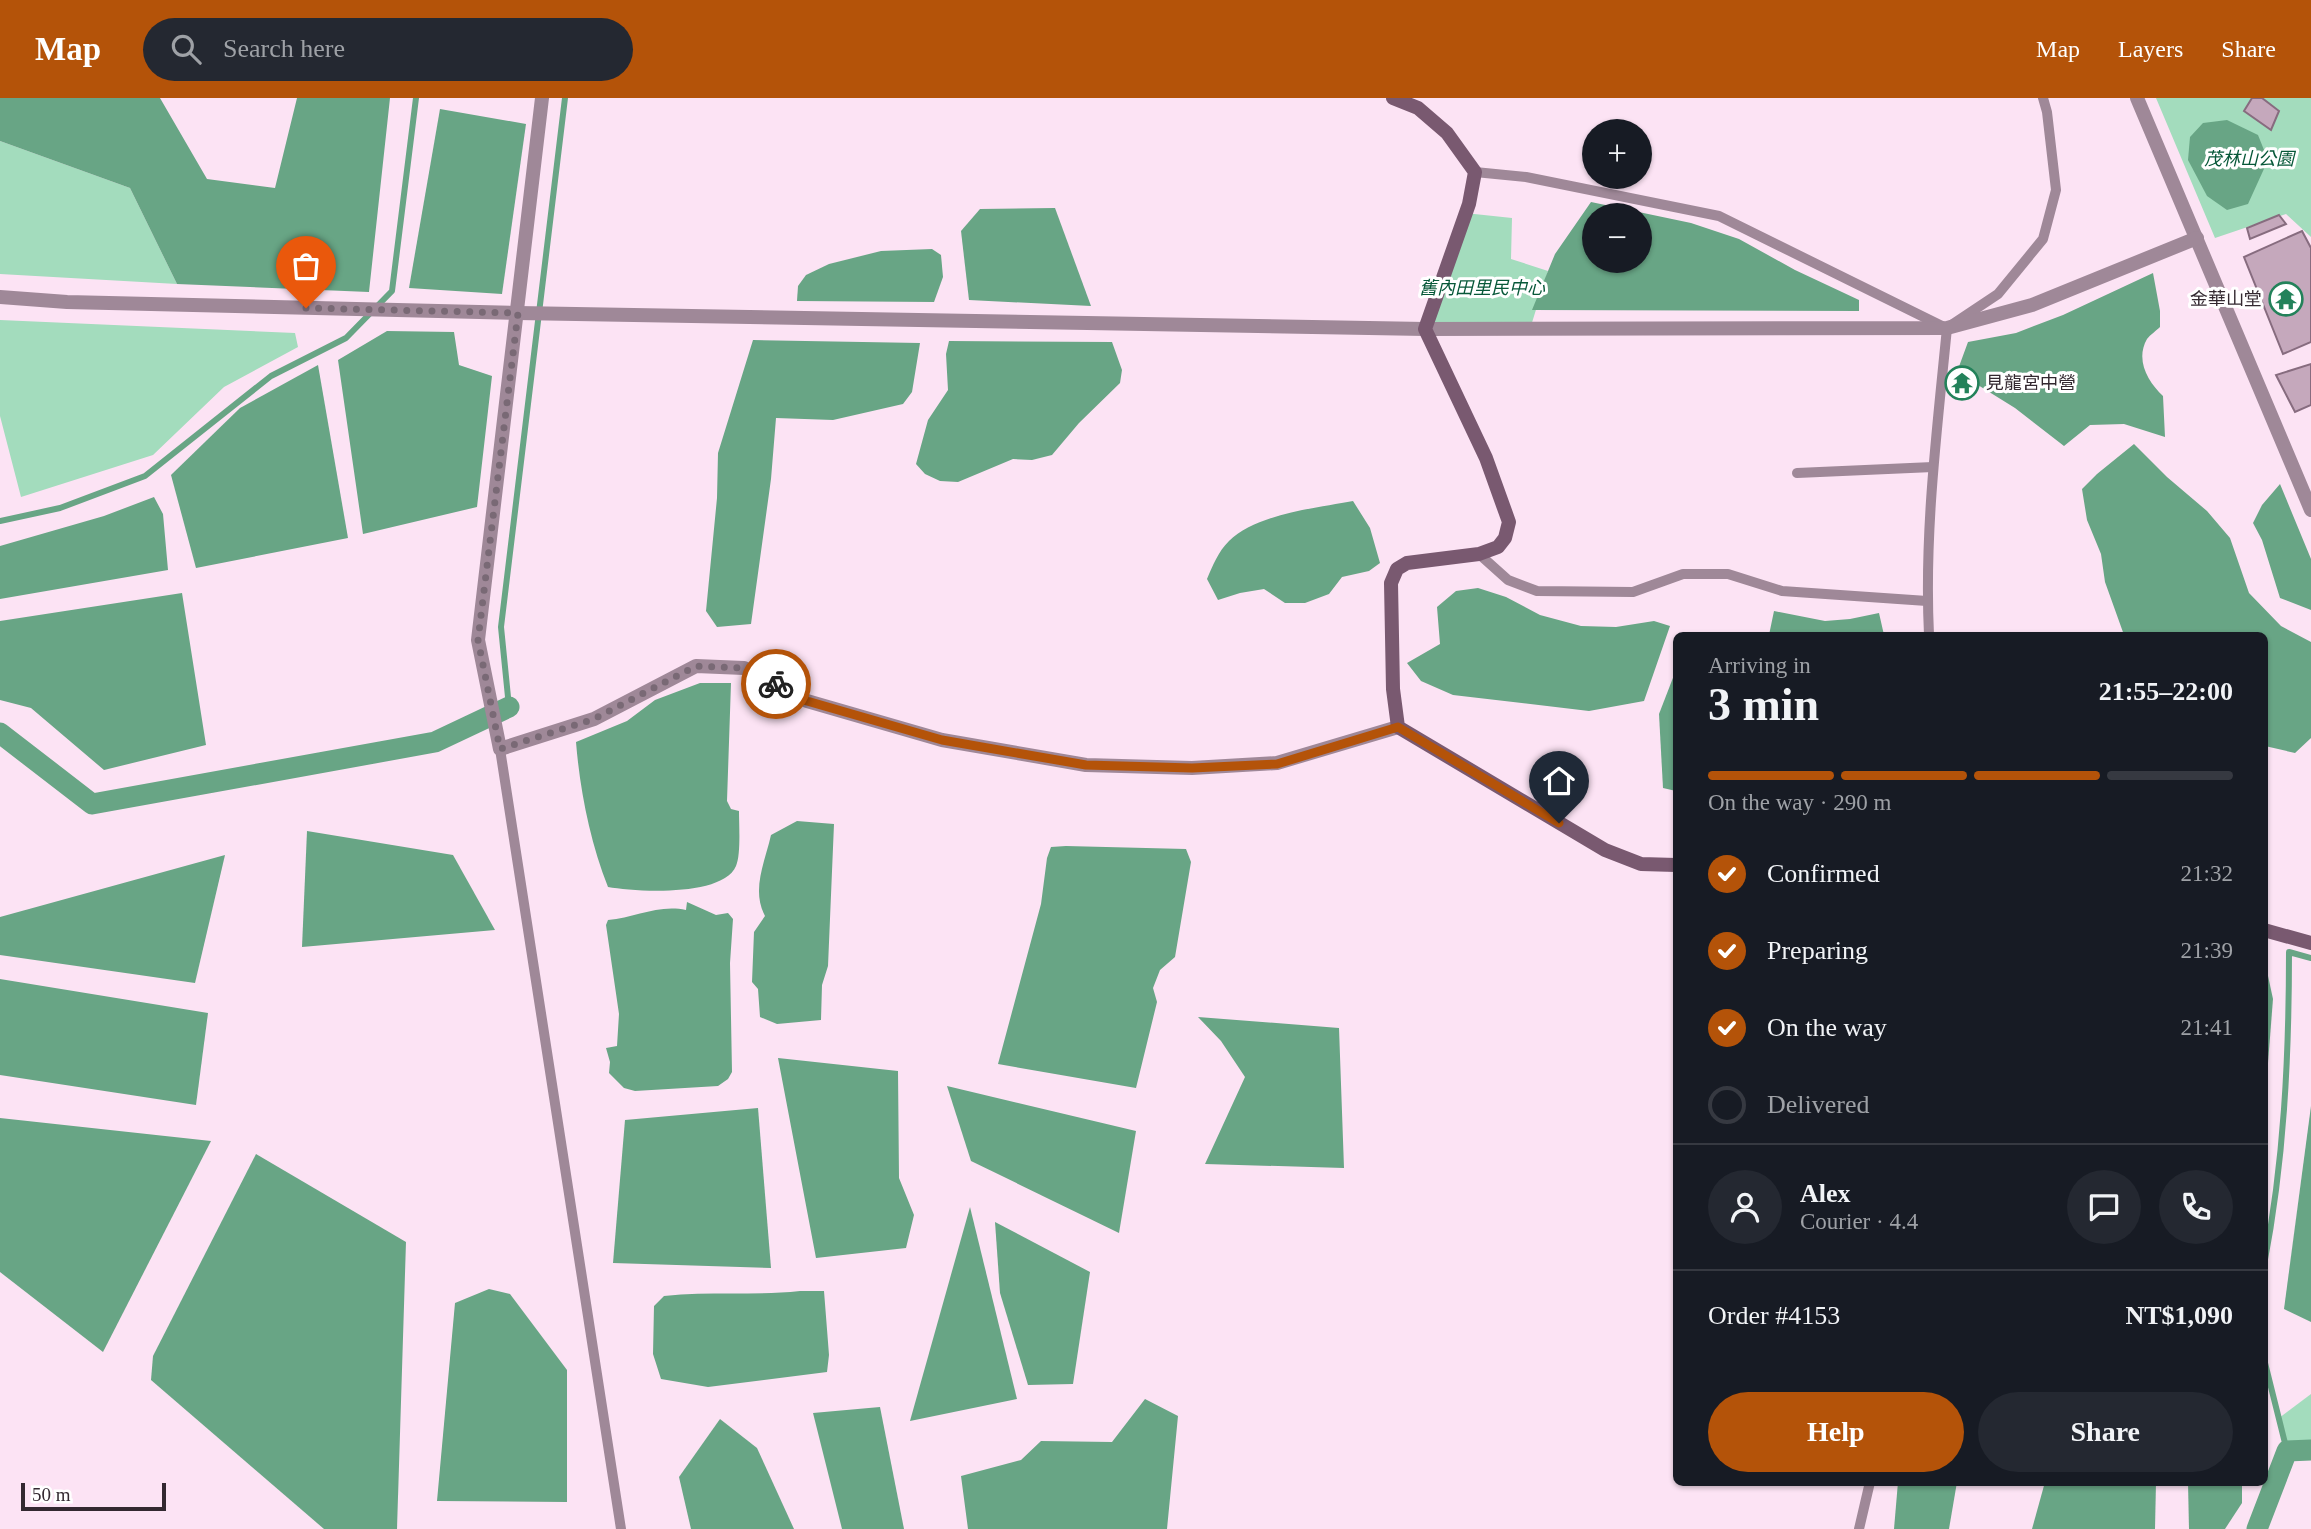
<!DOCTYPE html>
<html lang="en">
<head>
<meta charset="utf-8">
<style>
	body { margin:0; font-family:"Times New Roman","Noto Sans TC",serif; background:#242831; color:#f1f3f6; height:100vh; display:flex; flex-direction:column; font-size:26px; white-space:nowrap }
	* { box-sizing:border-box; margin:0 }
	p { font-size:23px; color:#9ea1a6 }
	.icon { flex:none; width:38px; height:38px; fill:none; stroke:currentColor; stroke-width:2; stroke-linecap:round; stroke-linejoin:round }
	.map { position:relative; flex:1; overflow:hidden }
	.panel { position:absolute; left:1673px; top:534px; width:595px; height:854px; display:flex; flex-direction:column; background:#171b24; border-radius:10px; box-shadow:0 2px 5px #0004 }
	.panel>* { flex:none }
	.buttons { position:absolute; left:1582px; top:21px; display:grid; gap:14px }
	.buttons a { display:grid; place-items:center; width:70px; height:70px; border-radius:50%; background:#171b24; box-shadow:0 2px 5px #0004; font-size:35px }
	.scale { position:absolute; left:21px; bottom:18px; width:145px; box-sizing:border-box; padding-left:7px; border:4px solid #332830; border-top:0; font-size:19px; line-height:24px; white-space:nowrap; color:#332830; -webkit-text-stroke:5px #fff; paint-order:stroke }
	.pin { position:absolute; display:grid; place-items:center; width:60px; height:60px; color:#fff; margin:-72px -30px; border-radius:50% 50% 50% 0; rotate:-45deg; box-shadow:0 0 7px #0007 }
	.pin .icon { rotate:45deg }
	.courier { position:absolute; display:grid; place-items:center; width:70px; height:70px; margin:-35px; border:5px solid #b45309; border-radius:50%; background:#fff; color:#222; box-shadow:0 2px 9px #0007 }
	.headline em { font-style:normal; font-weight:800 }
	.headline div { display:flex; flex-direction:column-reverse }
	.headline { display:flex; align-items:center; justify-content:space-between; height:119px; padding:0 35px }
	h1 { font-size:46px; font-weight:800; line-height:52px }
	.bar { display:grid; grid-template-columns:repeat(4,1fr); gap:10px 7px; align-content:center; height:84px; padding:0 35px }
	.bar i { height:9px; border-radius:5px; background:#363941 }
	.bar .selected { background:#b45309 }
	.bar p { grid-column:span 4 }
	.line { display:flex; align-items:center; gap:18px; padding:0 35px; border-top:2px solid #363941 }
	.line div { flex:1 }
	.round { display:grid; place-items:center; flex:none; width:74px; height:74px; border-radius:37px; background:#242831 }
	ol { padding:0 35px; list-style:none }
	li { display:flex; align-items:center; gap:21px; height:77px }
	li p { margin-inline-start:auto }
	li .icon { padding:7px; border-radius:50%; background:#b45309; color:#fff; stroke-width:4 }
	li:last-child { color:#9ea1a6 }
	li i { width:38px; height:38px; border:4px solid #363941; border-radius:50% }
	.button { display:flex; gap:14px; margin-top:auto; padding:14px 35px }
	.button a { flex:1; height:80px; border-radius:42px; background:#b45309; color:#fff; font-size:28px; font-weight:800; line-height:80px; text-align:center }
	.button a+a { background:#242831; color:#f1f3f6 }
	header { display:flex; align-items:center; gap:42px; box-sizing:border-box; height:98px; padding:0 35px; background:#b45309; color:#fff }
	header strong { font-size:33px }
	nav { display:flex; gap:38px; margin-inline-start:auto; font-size:24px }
	.search { width:490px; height:63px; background:#242831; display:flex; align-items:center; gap:18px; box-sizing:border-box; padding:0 24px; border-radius:38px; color:#9ea1a6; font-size:26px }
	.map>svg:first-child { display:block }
</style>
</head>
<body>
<header>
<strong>Map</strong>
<div class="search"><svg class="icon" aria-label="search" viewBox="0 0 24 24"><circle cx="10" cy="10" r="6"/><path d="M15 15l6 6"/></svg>Search here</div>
<nav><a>Map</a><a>Layers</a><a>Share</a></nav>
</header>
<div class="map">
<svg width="2311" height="1431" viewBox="0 0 2311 1431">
	<rect width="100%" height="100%" fill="#fce3f4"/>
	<g fill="#a3dcbd">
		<polygon points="2156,0 2311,0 2311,139 2286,116 2215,140"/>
		<polygon points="0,43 130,90 177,186 0,176"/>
		<polygon points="1465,115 1512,120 1511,161 1548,173 1530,231 1425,231"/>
		<polygon points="0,222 295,235 298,249 224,289 153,357 21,399 0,318"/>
		<polygon points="2311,1296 2311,1352 2287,1353 2279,1320"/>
	</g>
	<g fill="#68a585" fill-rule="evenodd">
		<polygon points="0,0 160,0 207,81 275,90 297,0 390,0 369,194 177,186 130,90 0,43"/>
		<polygon points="440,11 526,26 502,196 409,190"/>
		<polygon points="2227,22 2258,37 2268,62 2248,106 2227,112 2207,98 2188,62 2190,39 2203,25"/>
		<path d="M1591 104 1691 125 1739 141 1795 172 1859 202V213L1532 212 1555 156ZM1640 117V163H1594V117Z"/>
		<polygon points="1055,110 1091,208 969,202 961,133 980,111"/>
		<polygon points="932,151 941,157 943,179 934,204 797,203 798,188 806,177 829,166 881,153"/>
		<path d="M2153 175 2160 213V229C2157 232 2150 237 2147 241 2135 262 2148 284 2163 298L2165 339 2124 326 2090 327 2064 348 2015 310 1957 274 1968 244 2016 235 2063 217Z"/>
		<polygon points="387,233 454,234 459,267 492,278 477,409 363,436 338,262"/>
		<polygon points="753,242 920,245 912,294 903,306 833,322 776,320 771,381 751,526 717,529 706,513 717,400 718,355"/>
		<polygon points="949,243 1112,244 1122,272 1120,285 1079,325 1052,357 1032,362 1013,361 958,384 940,383 925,376 916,366 928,322 948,292 946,256"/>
		<polygon points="318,267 348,440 196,470 171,377 240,310"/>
		<polygon points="2134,346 2167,379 2207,413 2230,440 2249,495 2281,528 2311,544 2311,640 2295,655 2265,648 2264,537 2124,537 2105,484 2101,456 2087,422 2082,391 2097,376"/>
		<polygon points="2280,386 2311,461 2311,512 2280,500 2262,442 2253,425 2262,407"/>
		<polygon points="154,399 163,416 168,472 0,501 0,448 104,418"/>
		<path d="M1353 403 1370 430 1380 465 1369 473 1342 479 1329 496 1305 505H1285L1264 491 1240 495 1218 502 1207 481C1213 467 1218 454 1229 443 1256 416 1316 410 1353 403Z"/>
		<polygon points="1478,490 1506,499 1540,517 1581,528 1616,529 1654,523 1670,528 1644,603 1589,613 1453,597 1421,583 1407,565 1440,546 1437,509 1456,493"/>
		<polygon points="182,495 206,647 104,672 31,610 0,602 0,523"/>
		<polygon points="1774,513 1825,523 1850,521 1879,515 1884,537 1769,537"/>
		<polygon points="1676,572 1676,693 1663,690 1659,616"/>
		<path d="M700 585H731L727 703 731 711 739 713C739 727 741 757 736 768 723 799 636 794 608 789 590 743 580 693 576 644L627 623 655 602Z"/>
		<path d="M797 723 834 726 828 868 822 887 821 922 777 926 760 919 758 891 752 884 754 834 765 818C751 792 765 764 771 737Z"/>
		<polygon points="307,733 453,757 495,832 302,849"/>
		<polygon points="1066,748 1186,751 1191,764 1175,859 1160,872 1153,890 1157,904 1136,990 998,966 1041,806 1047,760 1051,749"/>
		<polygon points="225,757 195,885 0,857 0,819"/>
		<path d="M687 804 716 817 728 815 733 821 730 865 732 974 728 981 718 988 635 993 624 990 609 975 610 964 606 950 617 948 619 916 606 827 608 822C635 820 658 806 686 812Z"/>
		<polygon points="2265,864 2273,901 2265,1003 2264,864"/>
		<polygon points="0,881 208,915 196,1007 0,977"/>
		<polygon points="1198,919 1339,930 1344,1070 1205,1066 1245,979 1221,943"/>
		<polygon points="778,960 898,973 899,1080 914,1117 906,1150 816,1160"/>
		<polygon points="947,988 1136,1033 1119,1135 971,1063"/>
		<polygon points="2311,1008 2311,1224 2284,1211"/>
		<polygon points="758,1010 771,1170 613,1165 625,1022"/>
		<polygon points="0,1020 211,1043 103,1254 0,1174"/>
		<polygon points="256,1056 406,1144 397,1431 324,1431 151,1282 153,1258"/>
		<polygon points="970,1109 1017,1301 910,1323"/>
		<polygon points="995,1124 1090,1174 1073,1286 1028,1287 1000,1195"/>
		<polygon points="489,1191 510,1196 567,1272 567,1404 437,1403 455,1205"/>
		<path d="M800 1193H824L829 1257 827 1274 708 1289 661 1281 653 1256 654 1208 664 1198C709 1193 754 1198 800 1193Z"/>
		<polygon points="1145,1301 1178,1318 1167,1431 968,1431 961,1378 1021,1362 1041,1343 1112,1344"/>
		<polygon points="880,1309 904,1431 842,1431 813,1315"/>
		<polygon points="720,1321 757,1350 794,1431 691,1431 679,1379"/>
		<polygon points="1898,1384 1957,1384 1949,1431 1894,1431"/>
		<polygon points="2045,1384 2156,1384 2155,1431 2032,1431"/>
		<polygon points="2188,1384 2242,1384 2242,1405 2225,1431 2189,1431"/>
	</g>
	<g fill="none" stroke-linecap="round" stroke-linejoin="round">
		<g stroke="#68a585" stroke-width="6">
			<polyline points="0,423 60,410 145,378 271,278 346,240 392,193 416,0"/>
			<polyline points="509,609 501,529 565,0"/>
			<path d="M2264 1167C2284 1064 2289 959 2289 854L2311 860"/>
			<polyline points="2264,1261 2287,1353"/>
		</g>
		<g stroke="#68a585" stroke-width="21">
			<polyline points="0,635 92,706 435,644 509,609"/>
			<polyline points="2257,1431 2287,1353 2311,1352"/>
		</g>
	</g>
	<g fill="#c5a8bc" stroke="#876c7f" stroke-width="2">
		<polygon points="2252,0 2262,0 2279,13 2271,32 2244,13"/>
		<polygon points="2279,117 2286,126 2250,141 2247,130"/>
		<polygon points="2302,133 2311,150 2311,244 2283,256 2244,159"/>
		<polygon points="2311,266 2311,307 2295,314 2276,277"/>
		<polygon points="1957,274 1968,281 1965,288 1952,281"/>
	</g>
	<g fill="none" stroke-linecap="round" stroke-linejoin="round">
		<g stroke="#9f8898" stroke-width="10">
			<polyline points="1475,74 1526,79 1719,118 1944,229"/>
			<polyline points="1797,375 1933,369"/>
			<polyline points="1479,456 1508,482 1537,493 1633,494 1683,476 1728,476 1782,493 1927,503"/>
			<path d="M1929 537C1924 435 1937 332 1947 230L1998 196 2043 141 2056 92 2047 14 2043 0"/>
			<polyline points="500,651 621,1431"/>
			<polyline points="1859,1431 1870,1384"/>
		</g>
		<g stroke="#9f8898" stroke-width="14">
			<polyline points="542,0 478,542 500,651 594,621 696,568 744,570 807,603 942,642 1086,667 1192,670 1277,665 1398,629"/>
			<polyline points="2137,0 2311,412"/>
			<polyline points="0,199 67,204 518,215 1425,231 1947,230 2032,207 2197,140"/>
		</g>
		<g stroke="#795970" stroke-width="14">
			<polyline points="1393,0 1418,10 1447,35 1475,74 1469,106 1425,231 1486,360 1509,424 1505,440 1498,449 1479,456 1407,465 1397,471 1391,485 1393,591 1398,629 1605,752 1641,766 1676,767"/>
			<polyline points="2264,832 2311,845"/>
		</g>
	</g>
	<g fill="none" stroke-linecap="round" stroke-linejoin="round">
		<polyline stroke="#796975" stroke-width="7" stroke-dasharray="0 12.6" points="306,210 518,215 478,542 500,651 594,621 696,568 744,570 776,586"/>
		<polyline stroke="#b45309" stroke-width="9" points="776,586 807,603 942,642 1086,667 1192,670 1277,666 1398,629 1559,725"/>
	</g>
	<defs>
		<symbol id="temple-ring" viewBox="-11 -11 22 22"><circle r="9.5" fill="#fff" stroke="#23825a" stroke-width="1.5"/><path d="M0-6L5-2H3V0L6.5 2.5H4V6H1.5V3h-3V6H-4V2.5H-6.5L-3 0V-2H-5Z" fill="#23825a"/></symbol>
	</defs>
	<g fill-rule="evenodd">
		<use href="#temple-ring" x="2267" y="182" width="38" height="38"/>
		<use href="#temple-ring" x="1943" y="266" width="38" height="38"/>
	</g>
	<g text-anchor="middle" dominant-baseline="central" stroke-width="6" stroke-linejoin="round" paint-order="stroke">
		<g font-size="18" font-style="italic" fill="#075839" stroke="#fff">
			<text x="2249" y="61">茂林山公園</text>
			<text x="1482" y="190">舊內田里民中心</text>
		</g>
		<g font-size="18" fill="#332830" stroke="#fff" text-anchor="end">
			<text x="2262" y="201">金華山堂</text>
			<text x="1986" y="285" text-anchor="start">見龍宮中營</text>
		</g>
	</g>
</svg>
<div class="buttons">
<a>+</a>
<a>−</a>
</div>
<div class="scale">50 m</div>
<div class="pin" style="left:306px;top:210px;background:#ea580c"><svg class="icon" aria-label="bag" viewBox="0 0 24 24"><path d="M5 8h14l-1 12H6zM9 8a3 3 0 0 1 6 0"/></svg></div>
<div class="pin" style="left:1559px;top:725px;background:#1f2937"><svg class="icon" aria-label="home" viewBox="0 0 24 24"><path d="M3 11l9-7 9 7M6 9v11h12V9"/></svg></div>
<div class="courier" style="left:776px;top:586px"><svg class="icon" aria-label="bike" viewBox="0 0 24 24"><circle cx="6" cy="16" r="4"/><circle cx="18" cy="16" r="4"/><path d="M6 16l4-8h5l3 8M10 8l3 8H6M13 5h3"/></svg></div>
<section class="panel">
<div class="headline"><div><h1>3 min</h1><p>Arriving in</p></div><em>21:55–22:00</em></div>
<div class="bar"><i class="selected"></i><i class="selected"></i><i class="selected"></i><i></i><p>On the way · 290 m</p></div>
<ol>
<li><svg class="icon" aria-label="check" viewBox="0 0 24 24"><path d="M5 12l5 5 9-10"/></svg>Confirmed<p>21:32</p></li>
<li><svg class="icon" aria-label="check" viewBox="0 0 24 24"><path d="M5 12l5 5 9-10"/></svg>Preparing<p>21:39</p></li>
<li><svg class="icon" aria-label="check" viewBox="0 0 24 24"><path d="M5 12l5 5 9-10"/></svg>On the way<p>21:41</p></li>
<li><i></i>Delivered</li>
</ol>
<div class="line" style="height:126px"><a class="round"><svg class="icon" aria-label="person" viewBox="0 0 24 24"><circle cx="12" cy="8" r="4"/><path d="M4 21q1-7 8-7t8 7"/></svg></a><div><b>Alex</b><p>Courier · 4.4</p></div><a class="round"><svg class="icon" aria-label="chat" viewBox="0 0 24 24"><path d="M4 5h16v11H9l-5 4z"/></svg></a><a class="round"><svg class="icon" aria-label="phone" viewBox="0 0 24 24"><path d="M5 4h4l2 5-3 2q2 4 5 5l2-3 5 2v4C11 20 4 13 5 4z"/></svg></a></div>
<div class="line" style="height:91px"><div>Order #4153</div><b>NT$1,090</b></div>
<div class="button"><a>Help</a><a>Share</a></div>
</section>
</div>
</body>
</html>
